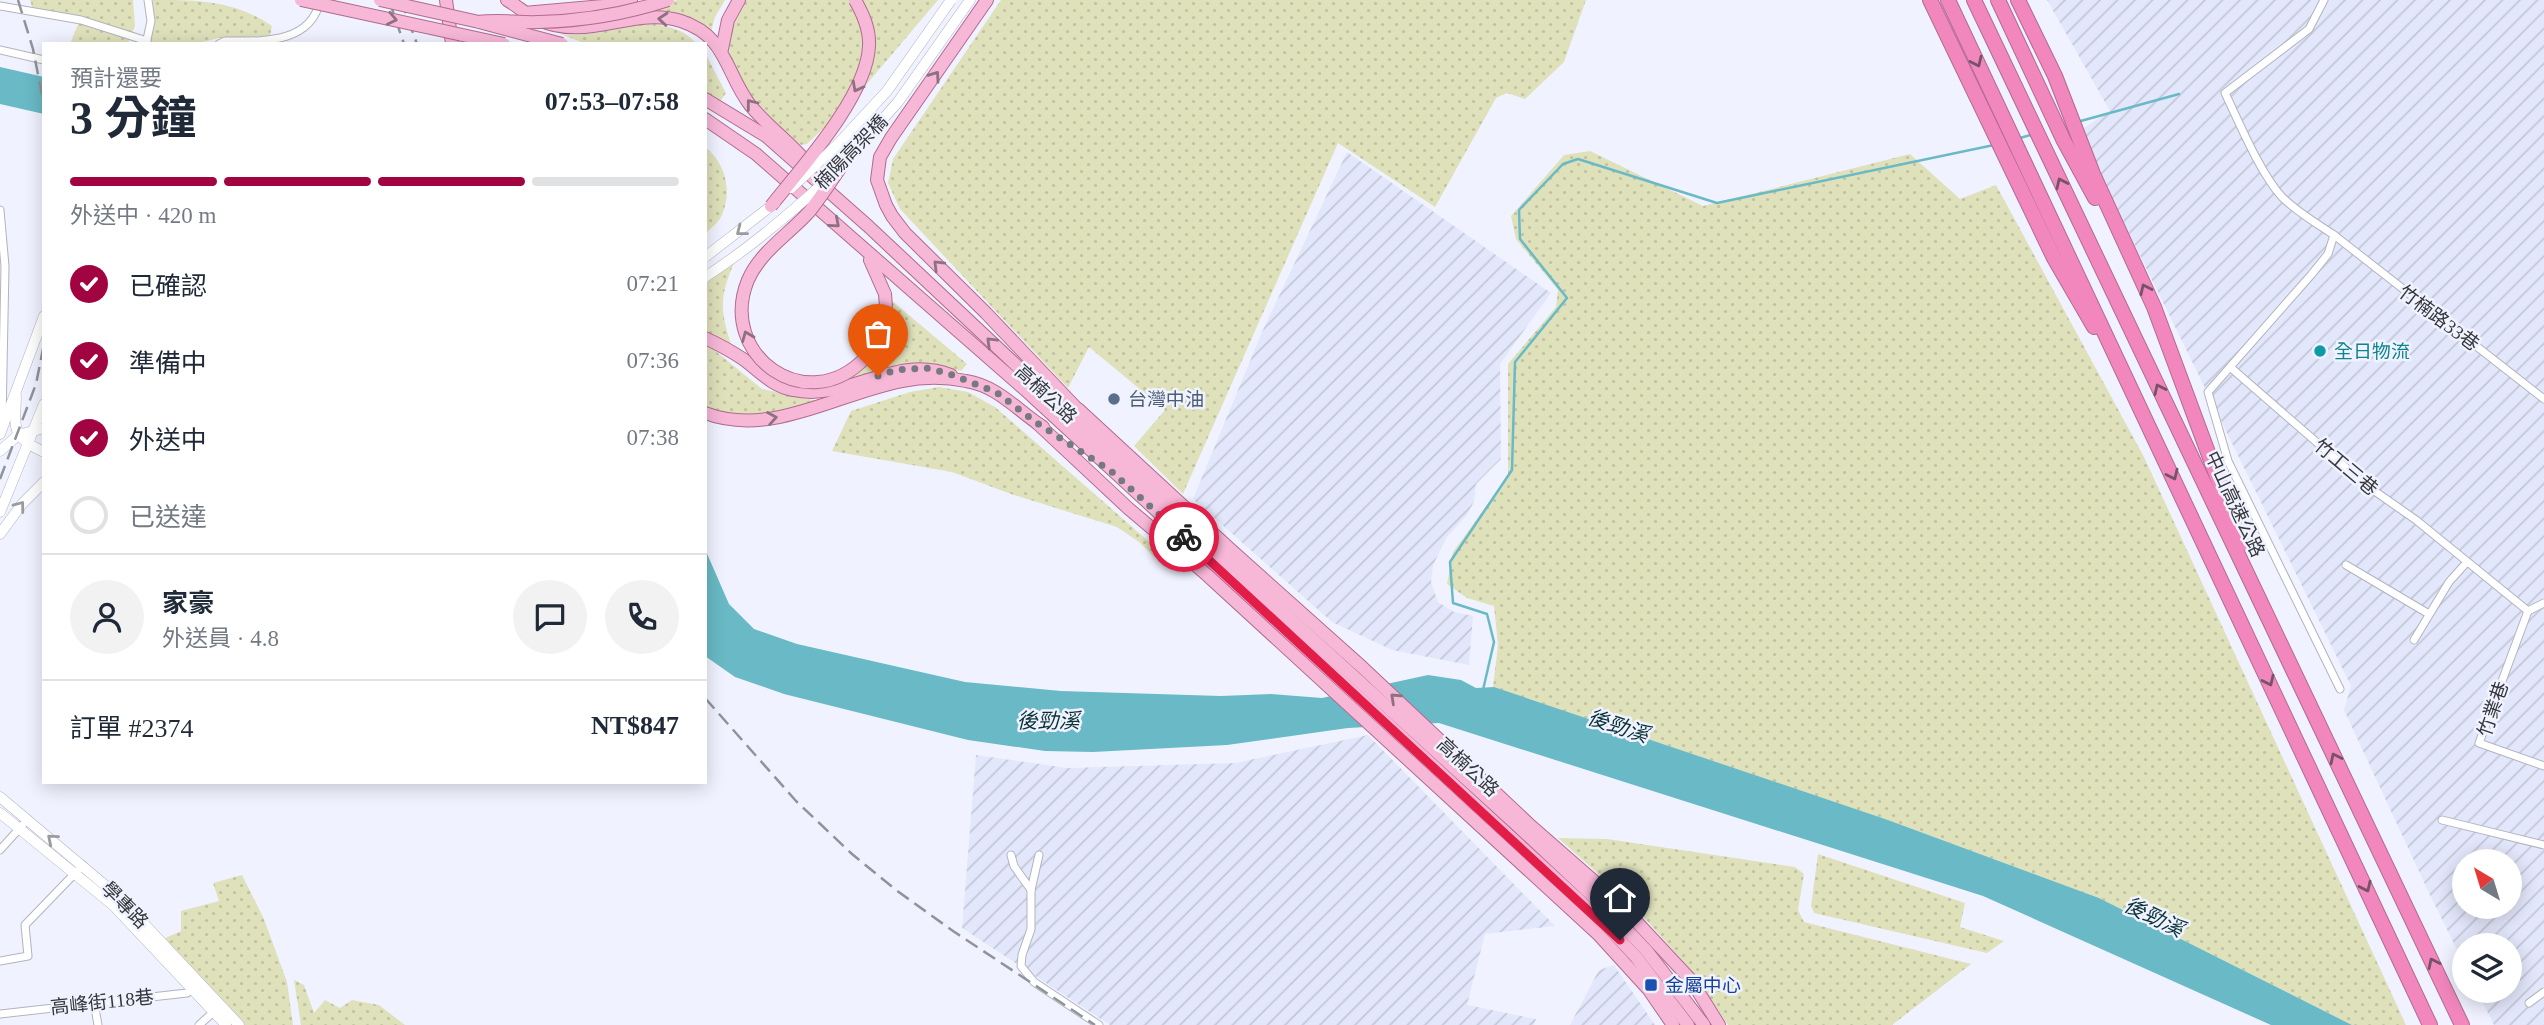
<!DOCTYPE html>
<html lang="zh-TW">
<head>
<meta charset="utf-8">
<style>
	body { margin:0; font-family:"Times New Roman","Noto Sans TC",serif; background:#f2f2f3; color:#1f2937; height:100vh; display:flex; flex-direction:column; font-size:26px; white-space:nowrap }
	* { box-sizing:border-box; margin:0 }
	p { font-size:23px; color:#747a83 }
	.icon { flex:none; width:38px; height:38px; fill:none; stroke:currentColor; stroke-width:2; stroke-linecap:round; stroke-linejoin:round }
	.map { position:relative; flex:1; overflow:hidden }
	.drawer { position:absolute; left:42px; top:42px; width:665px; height:742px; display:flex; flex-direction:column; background:#fff; border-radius:0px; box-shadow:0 4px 18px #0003 }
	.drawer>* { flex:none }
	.needle { width:46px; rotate:322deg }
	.fabs { position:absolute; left:2452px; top:849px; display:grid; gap:14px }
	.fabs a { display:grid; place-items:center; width:70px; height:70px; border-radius:50%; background:#fff; box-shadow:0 4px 18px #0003; font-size:35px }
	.pin { position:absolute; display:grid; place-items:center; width:60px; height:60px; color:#fff; margin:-72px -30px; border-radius:50% 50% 50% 0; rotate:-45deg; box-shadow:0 0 7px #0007 }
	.pin .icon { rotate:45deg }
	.courier { position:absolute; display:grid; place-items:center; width:70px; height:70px; margin:-35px; border:5px solid #e11d48; border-radius:50%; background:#fff; color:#222; box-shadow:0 2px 9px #0007 }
	.headline em { font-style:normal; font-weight:700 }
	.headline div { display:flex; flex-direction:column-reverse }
	.headline { display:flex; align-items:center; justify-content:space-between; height:119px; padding:0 28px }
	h1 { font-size:46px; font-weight:700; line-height:52px }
	.bar { display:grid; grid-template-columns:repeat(4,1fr); gap:10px 7px; align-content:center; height:84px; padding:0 28px }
	.bar i { height:9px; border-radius:5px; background:#e0e1e3 }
	.bar .on { background:#a10440 }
	.bar p { grid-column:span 4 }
	.line { display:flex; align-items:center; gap:18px; padding:0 28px; border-top:2px solid #e0e1e3 }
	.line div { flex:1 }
	.round { display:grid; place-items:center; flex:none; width:74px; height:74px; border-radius:37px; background:#f2f2f3 }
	ol { padding:0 28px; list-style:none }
	li { display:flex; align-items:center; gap:21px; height:77px }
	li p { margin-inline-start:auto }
	li .icon { padding:7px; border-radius:50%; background:#a10440; color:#fff; stroke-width:4 }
	li:last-child { color:#747a83 }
	li i { width:38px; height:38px; border:4px solid #e0e1e3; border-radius:50% }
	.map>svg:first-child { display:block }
</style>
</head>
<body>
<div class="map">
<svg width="2544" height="1025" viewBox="0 0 2544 1025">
	<defs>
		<pattern id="industrial-furrows" width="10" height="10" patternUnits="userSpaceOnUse" patternTransform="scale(1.75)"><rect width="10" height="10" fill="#e3e7fb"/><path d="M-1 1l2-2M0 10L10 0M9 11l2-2" fill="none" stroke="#c3c7d8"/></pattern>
		<pattern id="grass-dots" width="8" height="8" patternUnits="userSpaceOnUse" patternTransform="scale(1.75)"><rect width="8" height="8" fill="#dfe1bb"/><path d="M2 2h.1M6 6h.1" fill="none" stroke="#c0c2a2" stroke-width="1.8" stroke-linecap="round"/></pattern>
	</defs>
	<rect width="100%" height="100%" fill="#f0f3ff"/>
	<g fill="url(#industrial-furrows)" fill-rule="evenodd">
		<path d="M2047 0H2544V1025H2494L2477 991 2510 990V945H2464V964L2430 895 2344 710 2351 686 2079 131 2110 111ZM2464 861H2510V906H2464Z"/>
		<polygon points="1347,152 1551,293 1500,364 1501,459 1476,484 1474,502 1466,516 1447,537 1433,565 1431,582 1438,602 1454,612 1473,616 1469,665 1392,650 1332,622 1193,499 1262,332"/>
		<polygon points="1368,735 1555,926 1485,934 1467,1005 1536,1019 1534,1025 1110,1025 962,928 976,755 1068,768 1235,763"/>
		<polygon points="1614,965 1655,1025 1570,1025 1599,970"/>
	</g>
	<g fill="url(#grass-dots)">
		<polygon points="30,0 133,0 135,26 128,44 70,44 81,17 33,10"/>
		<path d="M153 0C197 0 234 0 272 26L270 36 218 38 195 44H150L154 23Z"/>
		<polygon points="678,0 725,0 715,17 711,32 623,16"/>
		<path d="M746 0H938L855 98 807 144 801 145C775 124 725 77 729 40 730 25 738 12 746 0Z"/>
		<polygon points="1001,0 1586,0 1564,62 1525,99 1507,93 1496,98 1435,207 1338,143 1183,494 1134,446 1165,410 1089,347 1068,388 900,209 888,183 893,159"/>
		<path d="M647 23C667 26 683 28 697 44H586L561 34C589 37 618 27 647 23Z"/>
		<polygon points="705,53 726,93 721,100 715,100 705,95"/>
		<path d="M705 147C726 163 733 193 721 217 717 224 710 229 705 234Z"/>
		<polygon points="1590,151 1703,206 1910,154 1960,199 1996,185 2144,457 2406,1025 2352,1025 2099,898 1888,820 1493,687 1498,645 1494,606 1467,598 1447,584 1453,552 1508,476 1508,364 1556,307 1558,290 1516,239 1511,216 1564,155"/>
		<path d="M734 263C719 298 720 310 732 347L723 339 705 333V282Z"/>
		<polygon points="891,300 967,364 961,371 912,363 831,384 861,367"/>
		<path d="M705 346 713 349 762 389 818 401C784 410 739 427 705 408Z"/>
		<polygon points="939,387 968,392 995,407 1170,560 1164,566 1139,542 1117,527 1011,494 952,472 832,451 851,411 910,392"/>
		<polygon points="1558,838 1607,839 1795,867 1804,874 1798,910 1804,922 1971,964 1892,1025 1728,1025 1689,968 1631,903"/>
		<polygon points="1818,854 1965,903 1960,927 2004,941 1987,953 1814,913 1811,906"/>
		<polygon points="242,875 264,919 287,982 293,1025 243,1025 163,939 181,931 181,911 219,901 213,883"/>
		<polygon points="294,980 304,985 314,1013 325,1000 340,1008 352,1000 379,1005 405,1025 301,1025"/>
	</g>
	<g fill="#69bac6">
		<polygon points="0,67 44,77 44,114 0,104"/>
		<polygon points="705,549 729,604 754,629 797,644 965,682 1061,691 1221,696 1271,694 1322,698 1428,675 1461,680 1476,688 1494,687 1888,820 2099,898 2352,1025 2271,1025 1983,896 1439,723 1348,728 1227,745 1093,752 1045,751 968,740 784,694 735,677 705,656"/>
	</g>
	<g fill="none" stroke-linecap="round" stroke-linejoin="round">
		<g stroke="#69bac6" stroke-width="2.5">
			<polyline points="2077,122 2179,94"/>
			<polyline points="2020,138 2034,134"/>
			<polyline points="1483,690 1494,642 1487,614 1453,603 1450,562 1512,470 1515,362 1567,298 1520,239 1519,210 1563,164 1578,159 1717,203 1994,145"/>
		</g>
		<defs>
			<g id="minor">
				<path d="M2324 0 2309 29 2225 93C2239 122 2260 173 2282 197 2297 212 2316 223 2334 235L2328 254 2311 275 2208 392 2228 461 2340 689"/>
				<polyline points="0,6 81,20 147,41"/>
				<polyline points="146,44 151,21 148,0"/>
				<path d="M219 44 225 41C260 41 310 45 320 1"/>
				<polyline points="0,50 44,60"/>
				<polyline points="0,210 5,266 2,421"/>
				<polyline points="2334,235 2544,399"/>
				<polyline points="2230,367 2366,485 2416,520 2528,611"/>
				<polyline points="2346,565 2429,614"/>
				<polyline points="2528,611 2479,743 2544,766"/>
				<polyline points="2528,611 2544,603"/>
				<polyline points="2414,640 2449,582 2467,562"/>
				<polyline points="2442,820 2544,845"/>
				<polyline points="0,850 28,819"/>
				<polyline points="1011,855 1014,866 1031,890"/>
				<polyline points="1039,855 1031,890 1031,929 1022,955 1021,966 1034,982 1099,1025"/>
				<polyline points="0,961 28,956 25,925 83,865"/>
				<polyline points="94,1002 98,1025"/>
				<polyline points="2529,1003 2544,992"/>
				<polyline points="0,1014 187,993 195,986"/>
				<polyline points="199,1025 217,1009"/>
			</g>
			<g id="tertiary">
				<polyline points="843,164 898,102 970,0"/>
				<path d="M16 396C15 430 11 437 44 452"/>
				<polyline points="0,434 44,316"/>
				<polyline points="0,451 18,435 44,428"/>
				<polyline points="0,512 44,404"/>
				<polyline points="0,534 22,504 44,482"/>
				<polyline points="0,797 119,897 239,1025"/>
				<polyline points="0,813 113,905 226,1025"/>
			</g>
			<g id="primary">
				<polyline points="446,0 452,44"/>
				<path d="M507 0C518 6 527 16 539 20 588 42 633 6 681 21 727 36 725 72 750 105 768 127 792 144 810 166"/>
				<polyline points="987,0 891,138 880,157 877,180 886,205 892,216 905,233 986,313 1082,414"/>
				<polyline points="524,13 603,6 631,0"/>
				<polyline points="722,49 728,20 739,0"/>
				<polyline points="705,99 766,136 868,226 1148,489 1518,826 1612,914 1646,950 1704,1025"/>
				<polyline points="705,119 756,154 1030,394 1605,924 1636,957 1688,1025"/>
				<polyline points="870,260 885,294"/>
				<path d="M705 338C718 344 731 351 743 359 760 371 771 386 793 390 848 402 894 353 951 375"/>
				<polyline points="1078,409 1231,550 1362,667 1531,826 1619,903 1691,980 1719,1025"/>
				<path d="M705 413C771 438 838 393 902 381 922 377 946 377 966 381 998 386 1018 411 1043 427"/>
				<polyline points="1037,423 1129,509 1207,575 1598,934 1649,990 1673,1025"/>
			</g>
			<g id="motorway">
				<polyline points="1930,0 2054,258 2094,327"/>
				<polyline points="1948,0 2430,1025"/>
				<polyline points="1974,0 2462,1025"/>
				<polyline points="1998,0 2064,141 2095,198"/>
				<polyline points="2018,0 2055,76 2093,174 2154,307 2242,544"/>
			</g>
		</defs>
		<use href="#minor" stroke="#b1b4bf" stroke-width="9"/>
		<use href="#tertiary" stroke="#b1b4bf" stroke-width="11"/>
		<use href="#primary" stroke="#b06b90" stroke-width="14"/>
		<use href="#motorway" stroke="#b06b90" stroke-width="16"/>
		<use href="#minor" stroke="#fff" stroke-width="7"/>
		<use href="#tertiary" stroke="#fff" stroke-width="10"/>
		<use href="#primary" stroke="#f7b7d7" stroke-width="12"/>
		<use href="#motorway" stroke="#f187bd" stroke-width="14"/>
		<g stroke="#91939b" stroke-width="2.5" stroke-dasharray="14 7" stroke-linecap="butt">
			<polyline points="18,0 33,49 44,105"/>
			<polyline points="389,0 404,44"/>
			<polyline points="401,0 417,44"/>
			<polyline points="0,479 36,384 44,344"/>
			<polyline points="705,698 796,801 852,854 896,890 953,931 1095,1025"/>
		</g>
		<defs>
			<g id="tertiary-bridge">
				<polyline points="791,188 837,145 887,91 951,0"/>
				<polyline points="705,257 775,203"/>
				<path d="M705 277C750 248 791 213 830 177"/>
			</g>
			<g id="primary-bridge">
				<polyline points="301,0 504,44"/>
				<polyline points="380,0 479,22 562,44"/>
				<path d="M479 22C500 19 518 23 539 22 584 21 625 14 668 0"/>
				<path d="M843 164C832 180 821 197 809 212 789 234 760 252 748 280 717 355 807 419 865 358 873 349 881 338 884 326 887 316 886 304 885 294"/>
				<path d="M771 206C802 167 867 96 869 46 870 29 863 14 855 0"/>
			</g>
		</defs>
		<use href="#tertiary-bridge" stroke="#b1b4bf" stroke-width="11" stroke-linecap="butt"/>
		<use href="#primary-bridge" stroke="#b06b90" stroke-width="14" stroke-linecap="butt"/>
		<use href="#tertiary-bridge" stroke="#fff" stroke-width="10"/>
		<use href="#primary-bridge" stroke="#f7b7d7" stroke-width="12"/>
	</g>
	<defs><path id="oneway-chevron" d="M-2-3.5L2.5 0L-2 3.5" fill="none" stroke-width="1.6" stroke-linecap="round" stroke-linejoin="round" transform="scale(1.75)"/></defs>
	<g stroke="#8d7181">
		<use href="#oneway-chevron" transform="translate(392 19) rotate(12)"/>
		<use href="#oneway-chevron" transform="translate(663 19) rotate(-175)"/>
		<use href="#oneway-chevron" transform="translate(935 76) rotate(-55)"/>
		<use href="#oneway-chevron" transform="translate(857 87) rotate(118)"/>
		<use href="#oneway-chevron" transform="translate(751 104) rotate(-128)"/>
		<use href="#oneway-chevron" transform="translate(835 223) rotate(41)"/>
		<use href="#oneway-chevron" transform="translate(938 265) rotate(-135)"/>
		<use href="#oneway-chevron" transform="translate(747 336) rotate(-112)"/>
		<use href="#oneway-chevron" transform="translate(991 342) rotate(-136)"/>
		<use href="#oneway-chevron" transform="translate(772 418) rotate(-10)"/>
		<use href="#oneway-chevron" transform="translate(1395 698) rotate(-137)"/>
	</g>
	<g stroke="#775368">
		<use href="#oneway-chevron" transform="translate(1977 62) rotate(65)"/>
		<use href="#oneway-chevron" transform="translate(2061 183) rotate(-115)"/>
		<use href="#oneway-chevron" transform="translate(2145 289) rotate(-115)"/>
		<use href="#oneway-chevron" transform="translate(2159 389) rotate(-115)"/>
		<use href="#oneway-chevron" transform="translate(2173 475) rotate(65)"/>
		<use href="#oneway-chevron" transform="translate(2269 681) rotate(65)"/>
		<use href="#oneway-chevron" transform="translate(2335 758) rotate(-116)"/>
		<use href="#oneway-chevron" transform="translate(2366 887) rotate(65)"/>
		<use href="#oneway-chevron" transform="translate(2433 963) rotate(-116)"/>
	</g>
	<g stroke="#9a9b9d">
		<use href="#oneway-chevron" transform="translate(741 231) rotate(142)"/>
		<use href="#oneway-chevron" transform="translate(20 506) rotate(-53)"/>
		<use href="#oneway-chevron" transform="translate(52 839) rotate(-140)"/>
	</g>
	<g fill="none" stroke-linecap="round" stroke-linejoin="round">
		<polyline stroke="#777980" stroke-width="7" stroke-dasharray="0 12.6" points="878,376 896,370 926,368 947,373 996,392 1037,423 1111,471 1184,537"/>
		<polyline stroke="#e11d48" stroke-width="9" points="1184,537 1620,940"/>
	</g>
	<circle fill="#0f9aa8" stroke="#f0f3ff" stroke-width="2.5" cx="2320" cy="351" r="7"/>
	<circle fill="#5c6f8a" stroke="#f0f3ff" stroke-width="2.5" cx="1114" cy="399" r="7"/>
	<rect fill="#1a4fb4" stroke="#f0f3ff" stroke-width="2.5" x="1644" y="978" width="14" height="14" rx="3.5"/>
	<g text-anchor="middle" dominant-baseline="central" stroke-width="5" stroke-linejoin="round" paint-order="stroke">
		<g font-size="19" fill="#36373b" stroke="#f0f3ff">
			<text transform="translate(851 152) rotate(-46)">楠陽高架橋</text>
			<text transform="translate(2439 318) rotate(37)">竹楠路33巷</text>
			<text transform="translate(1046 394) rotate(43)">高楠公路</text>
			<text transform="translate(2346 467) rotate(40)">竹工三巷</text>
			<text transform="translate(2235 504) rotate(65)">中山高速公路</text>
			<text transform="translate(2493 709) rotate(-71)">竹業巷</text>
			<text transform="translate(1468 767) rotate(43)">高楠公路</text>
			<text transform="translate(125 905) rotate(45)">學專路</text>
			<text transform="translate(102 1002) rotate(-6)">高峰街118巷</text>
		</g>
		<g font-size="19" fill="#0d838f" stroke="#f0f3ff" text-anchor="start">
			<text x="2334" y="351">全日物流</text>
		</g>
		<g font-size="19" fill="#4e5e75" stroke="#f0f3ff" text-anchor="start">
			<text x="1128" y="399">台灣中油</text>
		</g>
		<g font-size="19" fill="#164399" stroke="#f0f3ff" text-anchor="start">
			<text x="1665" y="985">金屬中心</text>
		</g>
		<g font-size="21" font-style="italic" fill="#093237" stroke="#f0f3ff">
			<text x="1048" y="721">後勁溪</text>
			<text transform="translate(1618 726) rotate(18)">後勁溪</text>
			<text transform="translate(2154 917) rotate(26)">後勁溪</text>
		</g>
	</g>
</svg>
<div class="fabs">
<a><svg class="needle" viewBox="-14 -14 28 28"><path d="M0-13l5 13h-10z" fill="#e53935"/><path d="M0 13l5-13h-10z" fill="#747a83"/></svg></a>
<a><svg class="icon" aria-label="layers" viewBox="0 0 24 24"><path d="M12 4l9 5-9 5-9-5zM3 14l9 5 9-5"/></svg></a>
</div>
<div class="pin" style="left:878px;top:376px;background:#ea580c"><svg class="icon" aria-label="bag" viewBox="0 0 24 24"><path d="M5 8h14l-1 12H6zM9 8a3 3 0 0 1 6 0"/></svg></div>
<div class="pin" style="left:1620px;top:940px;background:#1f2937"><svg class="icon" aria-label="home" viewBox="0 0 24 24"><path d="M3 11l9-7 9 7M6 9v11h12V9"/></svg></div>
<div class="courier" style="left:1184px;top:537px"><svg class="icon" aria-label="bike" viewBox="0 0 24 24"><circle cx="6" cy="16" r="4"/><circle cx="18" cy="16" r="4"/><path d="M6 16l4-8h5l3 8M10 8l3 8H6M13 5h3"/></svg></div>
<section class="drawer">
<div class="headline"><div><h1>3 分鐘</h1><p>預計還要</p></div><em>07:53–07:58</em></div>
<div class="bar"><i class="on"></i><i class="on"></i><i class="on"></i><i></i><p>外送中 · 420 m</p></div>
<ol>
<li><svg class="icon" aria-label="check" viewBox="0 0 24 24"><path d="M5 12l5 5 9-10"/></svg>已確認<p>07:21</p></li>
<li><svg class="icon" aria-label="check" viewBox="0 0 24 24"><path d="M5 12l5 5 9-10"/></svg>準備中<p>07:36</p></li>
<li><svg class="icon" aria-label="check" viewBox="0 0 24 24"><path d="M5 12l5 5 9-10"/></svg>外送中<p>07:38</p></li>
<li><i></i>已送達</li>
</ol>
<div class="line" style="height:126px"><a class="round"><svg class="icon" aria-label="person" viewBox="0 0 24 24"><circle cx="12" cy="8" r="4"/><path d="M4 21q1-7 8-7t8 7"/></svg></a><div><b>家豪</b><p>外送員 · 4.8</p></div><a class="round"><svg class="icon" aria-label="chat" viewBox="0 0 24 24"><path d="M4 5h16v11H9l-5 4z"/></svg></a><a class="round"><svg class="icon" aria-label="phone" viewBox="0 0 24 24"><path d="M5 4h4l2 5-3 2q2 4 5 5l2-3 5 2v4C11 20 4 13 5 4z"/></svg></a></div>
<div class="line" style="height:91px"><div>訂單 #2374</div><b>NT$847</b></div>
</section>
</div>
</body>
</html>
